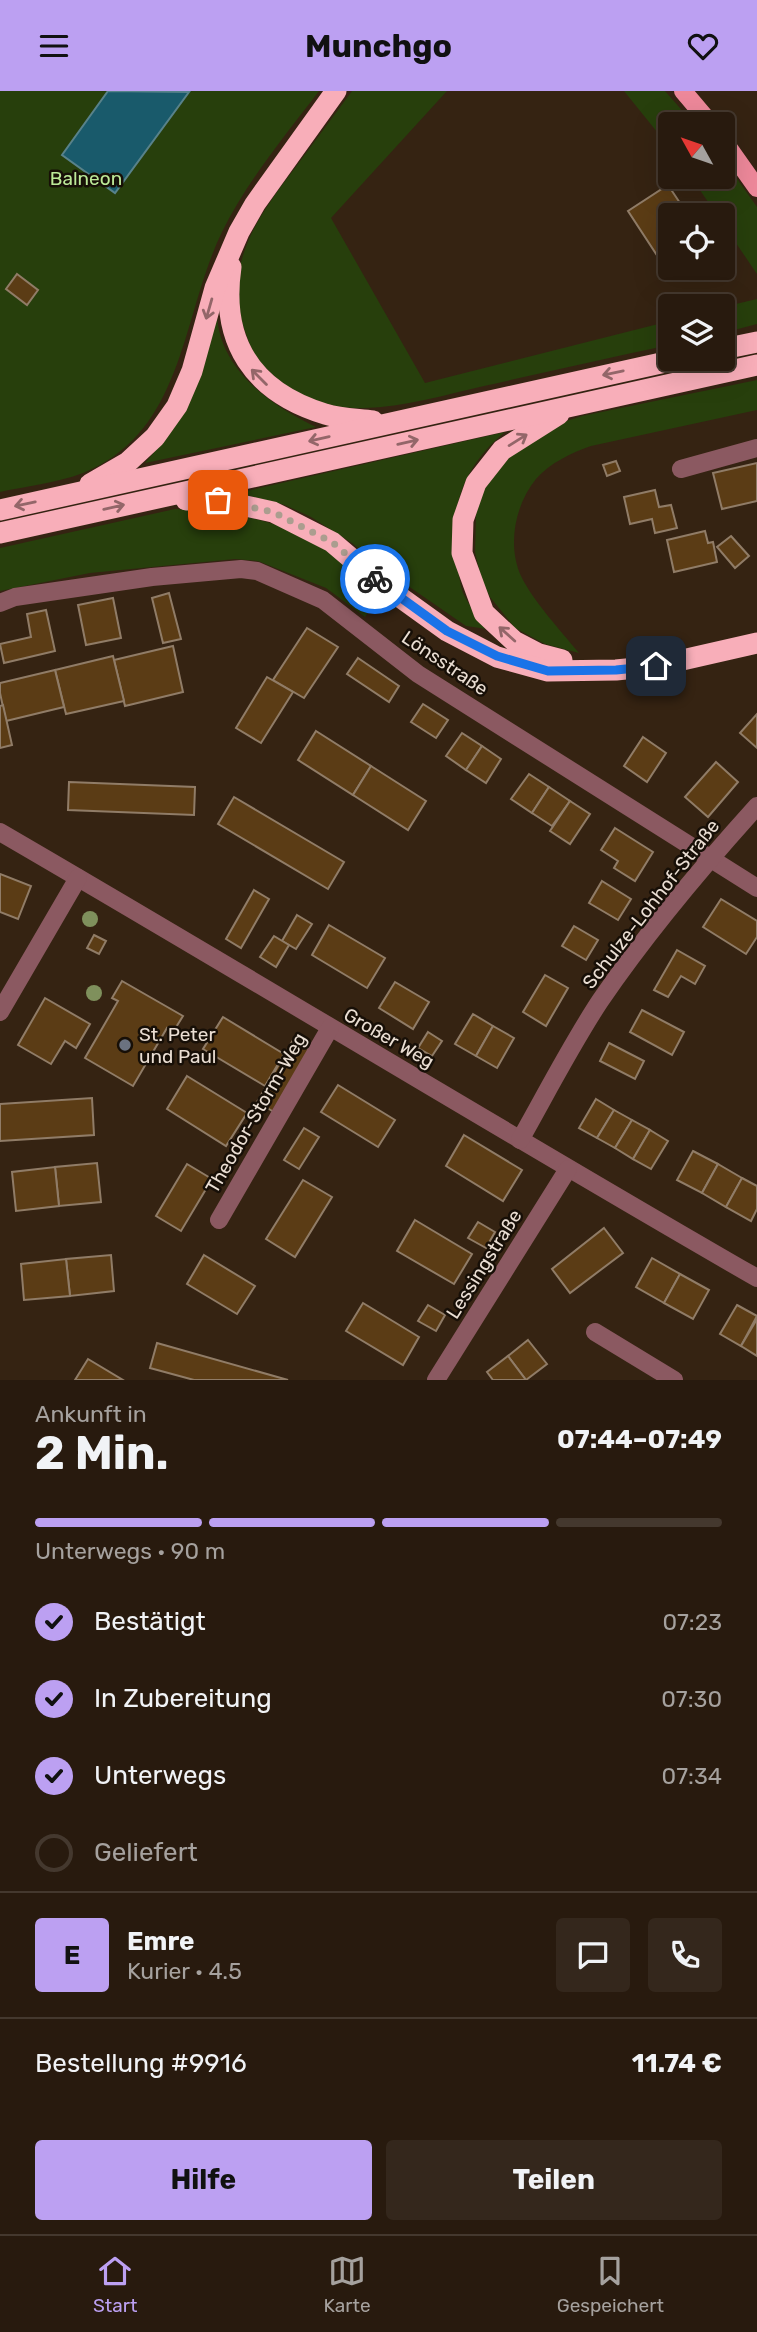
<!DOCTYPE html>
<html lang="de">
<head>
<meta charset="utf-8">
<style>
	body { margin:0; font-family:Rubik,sans-serif; background:#34271c; color:#f1f3f6; height:100vh; display:flex; flex-direction:column; font-size:26px; white-space:nowrap }
	* { box-sizing:border-box; margin:0 }
	p { font-size:23px; color:#a5a19e }
	.icon { flex:none; width:38px; height:38px; fill:none; stroke:currentColor; stroke-width:2; stroke-linecap:round; stroke-linejoin:round }
	.map { position:relative; height:1289px; overflow:hidden }
	.side { display:flex; flex-direction:column; background:#281a0e; flex:1 }
	.side>* { flex:none }
	.needle { width:46px; rotate:310deg }
	.fabs { position:absolute; left:658px; top:21px; display:grid; gap:14px }
	.fabs a { display:grid; place-items:center; width:77px; height:77px; border-radius:7px; background:#281a0e; box-shadow:0 7px 28px #0002,0 0 0 2px #44382e; font-size:35px }
	.pin { position:absolute; display:grid; place-items:center; width:60px; height:60px; color:#fff; margin:-30px; border-radius:14px; box-shadow:0 4px 10px #0006 }
	.courier { position:absolute; display:grid; place-items:center; width:70px; height:70px; margin:-35px; border:5px solid #1a73e8; border-radius:50%; background:#fff; color:#222; box-shadow:0 2px 9px #0007 }
	.overview em { font-style:normal; font-weight:700 }
	.overview div { display:flex; flex-direction:column-reverse }
	.overview { display:flex; align-items:center; justify-content:space-between; height:119px; padding:0 35px }
	h1 { font-size:46px; font-weight:700; line-height:52px }
	.bar { display:grid; grid-template-columns:repeat(4,1fr); gap:10px 7px; align-content:center; height:84px; padding:0 35px }
	.bar i { height:9px; border-radius:5px; background:#44382e }
	.bar .on { background:#bca0f2 }
	.bar p { grid-column:span 4 }
	.line { display:flex; align-items:center; gap:18px; padding:0 35px; border-top:2px solid #44382e }
	.line div { flex:1 }
	.round { display:grid; place-items:center; flex:none; width:74px; height:74px; border-radius:7px; background:#34271c }
	ol { padding:0 35px; list-style:none }
	li { display:flex; align-items:center; gap:21px; height:77px }
	li p { margin-inline-start:auto }
	li .icon { padding:7px; border-radius:50%; background:#bca0f2; color:#111; stroke-width:4 }
	li:last-child { color:#a5a19e }
	li i { width:38px; height:38px; border:4px solid #44382e; border-radius:50% }
	.button { display:flex; gap:14px; margin-top:auto; padding:14px 35px }
	.button a { flex:1; height:80px; border-radius:7px; background:#bca0f2; color:#111; font-size:28px; font-weight:700; line-height:80px; text-align:center }
	.button a+a { background:#34271c; color:#f1f3f6 }
	header { display:flex; justify-content:space-between; align-items:center; height:91px; padding:0 35px; background:#bca0f2; color:#111; font-size:32px; font-weight:700 }
	.menu { display:flex; justify-content:space-around; align-items:center; height:98px; border-top:2px solid #44382e; background:#281a0e; font-size:19px; color:#a5a19e }
	.menu a { display:grid; justify-items:center; gap:4px }
	.menu .on { color:#bca0f2 }
	.map>svg:first-child { display:block }
</style>
</head>
<body>
<header><svg class="icon" aria-label="menu" viewBox="0 0 24 24"><path d="M4 6h16M4 12h16M4 18h16"/></svg>Munchgo<svg class="icon" aria-label="heart" viewBox="0 0 24 24"><path d="M12 20l-8-8c-3-5 5-10 8-4 3-6 11-1 8 4z"/></svg></header>
<div class="map">
<svg width="757" height="1289" viewBox="0 0 757 1289">
	<rect width="100%" height="100%" fill="#352312"/>
	<g fill="#273f0c">
		<path d="M0 0H319C285 45 247 90 222 141 181 225 185 341 83 382 57 392 27 395 0 401Z"/>
		<path d="M352 0H447L331 127 425 292 670 230V254C608 267 546 281 484 295 445 304 404 316 364 317 328 318 294 305 269 280 253 265 252 260 245 240 222 174 257 127 295 77 314 51 333 26 352 0Z"/>
		<polygon points="624,0 665,0 694,33 670,33 670,57"/>
		<polygon points="723,68 757,116 757,183 723,133 723,124 717,124 691,86 723,86"/>
		<polygon points="757,208 757,233 723,242 723,216"/>
		<path d="M217 224C220 279 271 315 316 336L145 372 168 345Z"/>
		<path d="M757 289V319L591 355C571 362 550 372 536 388 515 414 507 454 521 485 533 510 561 540 579 562L545 553 515 537 490 506 482 490 475 461 476 424 480 405 500 373 551 335 582 325Z"/>
		<path d="M505 341C462 376 447 421 458 476 459 484 460 494 463 502 469 515 479 527 487 538L466 535 382 477 352 452 311 426 285 414 238 402Z"/>
		<path d="M175 418C229 421 285 428 330 461 347 474 364 489 381 502L365 526 326 497 258 470 235 468 90 482 0 500V457Z"/>
	</g>
	<polygon fill="#195a6b" stroke="#58828a" stroke-width="2" points="108,0 189,1 115,102 62,64"/>
	<g fill="#5b3c15" stroke="#907c67" stroke-width="2">
		<polygon points="668,94 688,124 670,124 670,166 662,172 628,120"/>
		<polygon points="17,183 38,199 27,214 6,198"/>
		<polygon points="616,370 620,380 607,385 603,374"/>
		<polygon points="757,372 757,410 722,418 713,382"/>
		<polygon points="655,399 659,416 671,414 677,437 655,442 652,428 630,433 624,406"/>
		<polygon points="705,440 708,452 713,451 717,471 674,481 667,449"/>
		<polygon points="731,445 749,465 735,477 717,456"/>
		<polygon points="169,502 181,548 163,552 152,507"/>
		<polygon points="113,507 121,547 86,554 78,514"/>
		<polygon points="46,519 55,560 4,572 0,553 31,546 27,523"/>
		<polygon points="307,537 338,556 304,607 273,589"/>
		<polygon points="173,555 183,601 125,615 114,569"/>
		<polygon points="113,565 124,610 66,623 55,579"/>
		<polygon points="358,567 399,595 389,611 347,583"/>
		<polygon points="55,579 64,616 6,630 0,602 0,592"/>
		<polygon points="267,586 293,601 261,652 236,637"/>
		<polygon points="423,613 448,629 436,647 411,631"/>
		<polygon points="3,614 12,654 0,657 0,615"/>
		<polygon points="757,623 757,657 740,642"/>
		<polygon points="316,640 371,675 353,704 298,669"/>
		<polygon points="462,642 482,655 466,679 446,665"/>
		<polygon points="643,646 666,662 647,691 624,675"/>
		<polygon points="482,655 501,668 486,692 466,679"/>
		<polygon points="716,671 738,691 708,726 685,706"/>
		<polygon points="371,675 426,710 408,739 353,704"/>
		<polygon points="529,683 549,696 532,722 511,708"/>
		<polygon points="69,691 195,696 194,724 68,719"/>
		<polygon points="549,696 570,710 552,735 532,722"/>
		<polygon points="234,706 344,771 328,798 218,733"/>
		<polygon points="570,710 590,723 570,753 550,740"/>
		<polygon points="615,737 653,761 635,790 614,777 618,770 601,759"/>
		<polygon points="0,783 31,795 18,828 0,821"/>
		<polygon points="602,790 631,808 618,829 589,812"/>
		<polygon points="254,799 269,808 241,857 226,848"/>
		<polygon points="721,808 757,830 757,846 746,863 703,836"/>
		<polygon points="297,824 312,833 296,858 282,850"/>
		<polygon points="329,834 385,867 367,897 312,864"/>
		<polygon points="574,835 598,849 586,869 562,855"/>
		<polygon points="94,844 106,850 99,863 87,857"/>
		<polygon points="274,845 289,854 276,876 260,866"/>
		<polygon points="677,859 705,875 695,893 681,885 668,906 654,899"/>
		<polygon points="545,884 568,897 546,935 523,921"/>
		<polygon points="122,890 183,925 173,941 167,937 133,995 85,967 118,910 112,907"/>
		<polygon points="395,891 429,911 413,938 379,917"/>
		<polygon points="45,907 90,933 76,957 65,950 51,973 18,954"/>
		<polygon points="642,919 684,941 672,964 630,941"/>
		<polygon points="473,923 493,935 476,965 455,953"/>
		<polygon points="223,926 284,963 265,995 203,958"/>
		<polygon points="493,935 514,947 497,977 476,965"/>
		<polygon points="428,941 442,950 432,965 418,957"/>
		<polygon points="293,949 310,959 274,1021 257,1011"/>
		<polygon points="609,952 644,970 635,988 600,970"/>
		<polygon points="187,985 247,1022 226,1055 167,1018"/>
		<polygon points="338,994 395,1029 378,1056 321,1021"/>
		<polygon points="92,1007 94,1044 0,1050 0,1013"/>
		<polygon points="596,1008 614,1019 597,1047 579,1037"/>
		<polygon points="614,1019 632,1029 615,1057 597,1047"/>
		<polygon points="632,1029 650,1039 633,1068 615,1057"/>
		<polygon points="304,1037 319,1046 299,1078 284,1069"/>
		<polygon points="650,1039 668,1050 651,1078 633,1068"/>
		<polygon points="464,1044 522,1079 503,1110 446,1075"/>
		<polygon points="693,1060 718,1073 702,1102 677,1089"/>
		<polygon points="97,1072 101,1111 59,1115 55,1076"/>
		<polygon points="187,1073 212,1088 181,1140 156,1125"/>
		<polygon points="718,1073 742,1087 726,1116 702,1102"/>
		<polygon points="55,1076 59,1115 16,1120 12,1081"/>
		<polygon points="742,1087 757,1095 757,1118 751,1130 726,1116"/>
		<polygon points="303,1089 332,1106 295,1166 266,1148"/>
		<polygon points="415,1129 472,1163 454,1193 397,1160"/>
		<polygon points="478,1131 495,1141 486,1157 468,1147"/>
		<polygon points="604,1137 623,1162 570,1202 552,1178"/>
		<polygon points="111,1164 114,1200 70,1205 66,1168"/>
		<polygon points="204,1164 255,1195 237,1223 187,1193"/>
		<polygon points="652,1167 680,1183 664,1212 636,1196"/>
		<polygon points="66,1168 70,1205 24,1209 21,1173"/>
		<polygon points="680,1183 709,1199 693,1228 664,1212"/>
		<polygon points="363,1212 419,1246 403,1274 346,1240"/>
		<polygon points="428,1214 445,1224 436,1240 418,1230"/>
		<polygon points="737,1214 757,1225 741,1255 720,1243"/>
		<polygon points="757,1228 757,1265 741,1255"/>
		<polygon points="528,1249 547,1273 526,1289 508,1265"/>
		<polygon points="157,1252 288,1289 194,1289 150,1277"/>
		<polygon points="508,1265 526,1289 493,1289 487,1281"/>
		<polygon points="88,1268 123,1289 75,1289"/>
	</g>
	<g fill="none" stroke-linecap="round" stroke-linejoin="round">
		<g stroke="#8b5961" stroke-width="18">
			<polyline points="681,378 757,357"/>
			<polyline points="0,512 15,506 152,486 241,478 257,480 323,509 418,583 757,797"/>
			<path d="M0 741C253 888 503 1041 757 1187"/>
			<polyline points="0,921 78,787"/>
			<path d="M520 1049C546 1003 571 954 600 910 647 841 701 777 757 715"/>
			<polyline points="219,1129 330,937"/>
			<polyline points="595,1241 674,1289"/>
			<polyline points="436,1289 568,1078"/>
		</g>
		<g stroke="#ed889a" stroke-width="18">
			<polyline points="683,0 711,33"/>
			<polyline points="723,49 757,97"/>
		</g>
		<g stroke="#f8aeb9" stroke-width="21">
			<path d="M231 176C220 251 253 301 325 323 340 328 358 328 373 330"/>
			<polyline points="723,258 757,251"/>
			<polyline points="559,323 502,359 476,392 463,429 462,462 484,522 514,550 539,563 562,569"/>
			<polyline points="90,393 128,371 155,346 177,315 192,280 215,197 239,141 255,113 336,0"/>
			<polyline points="186,409 218,409 273,421 332,451 379,491 447,540 497,566 548,580 616,579 656,575 757,552"/>
			<polyline points="0,419 679,268"/>
			<polyline points="0,442 757,274"/>
		</g>
	</g>
	<g fill="#7f905c">
		<circle cx="90" cy="828" r="8"/>
		<circle cx="94" cy="902" r="8"/>
	</g>
	<defs><path id="oneway-shaft" d="M-6 0H5M1.5-3L5.5 0L1.5 3" fill="none" stroke-width="1.6" stroke-linecap="round" stroke-linejoin="round" transform="scale(1.75)"/></defs>
	<g stroke="#936669">
		<use href="#oneway-shaft" transform="translate(209 218) rotate(106)"/>
		<use href="#oneway-shaft" transform="translate(613 282) rotate(168)"/>
		<use href="#oneway-shaft" transform="translate(259 286) rotate(-135)"/>
		<use href="#oneway-shaft" transform="translate(319 348) rotate(167)"/>
		<use href="#oneway-shaft" transform="translate(518 349) rotate(-32)"/>
		<use href="#oneway-shaft" transform="translate(408 351) rotate(-13)"/>
		<use href="#oneway-shaft" transform="translate(25 413) rotate(168)"/>
		<use href="#oneway-shaft" transform="translate(114 416) rotate(-13)"/>
		<use href="#oneway-shaft" transform="translate(507 543) rotate(-138)"/>
	</g>
	<g fill="none" stroke-linecap="round" stroke-linejoin="round">
		<polyline stroke="#ab9d8f" stroke-width="7" stroke-dasharray="0 12.6" points="218,409 273,421 332,451 375,488"/>
		<polyline stroke="#1a73e8" stroke-width="9" points="375,488 447,540 497,565 548,580 616,579 656,575"/>
	</g>
	<circle fill="#6b7280" stroke="#170f07" stroke-width="2.5" cx="125" cy="954" r="7"/>
	<g text-anchor="middle" dominant-baseline="central" stroke-width="5" stroke-linejoin="round" paint-order="stroke">
		<g font-size="19" fill="#bce998" stroke="#170f07">
			<text x="86" y="87">Balneon</text>
		</g>
		<g font-size="19" fill="#eaded3" stroke="#170f07">
			<text transform="translate(445 572) rotate(34)">Lönsstraße</text>
			<text transform="translate(651 813) rotate(-52)">Schulze-Lohhof-Straße</text>
			<text transform="translate(389 947) rotate(30)">Großer Weg</text>
			<text transform="translate(256 1022) rotate(-60)">Theodor-Storm-Weg</text>
			<text transform="translate(484 1173) rotate(-58)">Lessingstraße</text>
		</g>
		<g font-size="19" fill="#eaded3" stroke="#170f07" text-anchor="start">
			<text x="139" y="943">St. Peter<tspan x="139" dy="22">und Paul</tspan></text>
		</g>
	</g>
</svg>
<div class="fabs">
<a><svg class="needle" viewBox="-14 -14 28 28"><path d="M0-13l5 13h-10z" fill="#e53935"/><path d="M0 13l5-13h-10z" fill="#a5a19e"/></svg></a>
<a><svg class="icon" aria-label="locate" viewBox="0 0 24 24"><circle cx="12" cy="12" r="6"/><path d="M12 2v4M12 18v4M2 12h4M18 12h4"/></svg></a>
<a><svg class="icon" aria-label="layers" viewBox="0 0 24 24"><path d="M12 4l9 5-9 5-9-5zM3 14l9 5 9-5"/></svg></a>
</div>
<div class="pin" style="left:218px;top:409px;background:#ea580c"><svg class="icon" aria-label="bag" viewBox="0 0 24 24"><path d="M5 8h14l-1 12H6zM9 8a3 3 0 0 1 6 0"/></svg></div>
<div class="pin" style="left:656px;top:575px;background:#1f2937"><svg class="icon" aria-label="home" viewBox="0 0 24 24"><path d="M3 11l9-7 9 7M6 9v11h12V9"/></svg></div>
<div class="courier" style="left:375px;top:488px"><svg class="icon" aria-label="bike" viewBox="0 0 24 24"><circle cx="6" cy="16" r="4"/><circle cx="18" cy="16" r="4"/><path d="M6 16l4-8h5l3 8M10 8l3 8H6M13 5h3"/></svg></div>
</div>
<section class="side">
<div class="overview"><div><h1>2 Min.</h1><p>Ankunft in</p></div><em>07:44–07:49</em></div>
<div class="bar"><i class="on"></i><i class="on"></i><i class="on"></i><i></i><p>Unterwegs · 90 m</p></div>
<ol>
<li><svg class="icon" aria-label="check" viewBox="0 0 24 24"><path d="M5 12l5 5 9-10"/></svg>Bestätigt<p>07:23</p></li>
<li><svg class="icon" aria-label="check" viewBox="0 0 24 24"><path d="M5 12l5 5 9-10"/></svg>In Zubereitung<p>07:30</p></li>
<li><svg class="icon" aria-label="check" viewBox="0 0 24 24"><path d="M5 12l5 5 9-10"/></svg>Unterwegs<p>07:34</p></li>
<li><i></i>Geliefert</li>
</ol>
<div class="line" style="height:126px"><b class="round" style="background:#bca0f2;color:#111">E</b><div><b>Emre</b><p>Kurier · 4.5</p></div><a class="round"><svg class="icon" aria-label="chat" viewBox="0 0 24 24"><path d="M4 5h16v11H9l-5 4z"/></svg></a><a class="round"><svg class="icon" aria-label="phone" viewBox="0 0 24 24"><path d="M5 4h4l2 5-3 2q2 4 5 5l2-3 5 2v4C11 20 4 13 5 4z"/></svg></a></div>
<div class="line" style="height:91px"><div>Bestellung #9916</div><b>11.74 €</b></div>
<div class="button"><a>Hilfe</a><a>Teilen</a></div>
</section>
<nav class="menu">
<a class="on"><svg class="icon" aria-label="home" viewBox="0 0 24 24"><path d="M3 11l9-7 9 7M6 9v11h12V9"/></svg>Start</a>
<a><svg class="icon" aria-label="map" viewBox="0 0 24 24"><path d="M3 6l6-2 6 2 6-2v14l-6 2-6-2-6 2zM9 4v14M15 6v14"/></svg>Karte</a>
<a><svg class="icon" aria-label="saved" viewBox="0 0 24 24"><path d="M7 4h10v16l-5-4-5 4z"/></svg>Gespeichert</a>
</nav>
</body>
</html>
